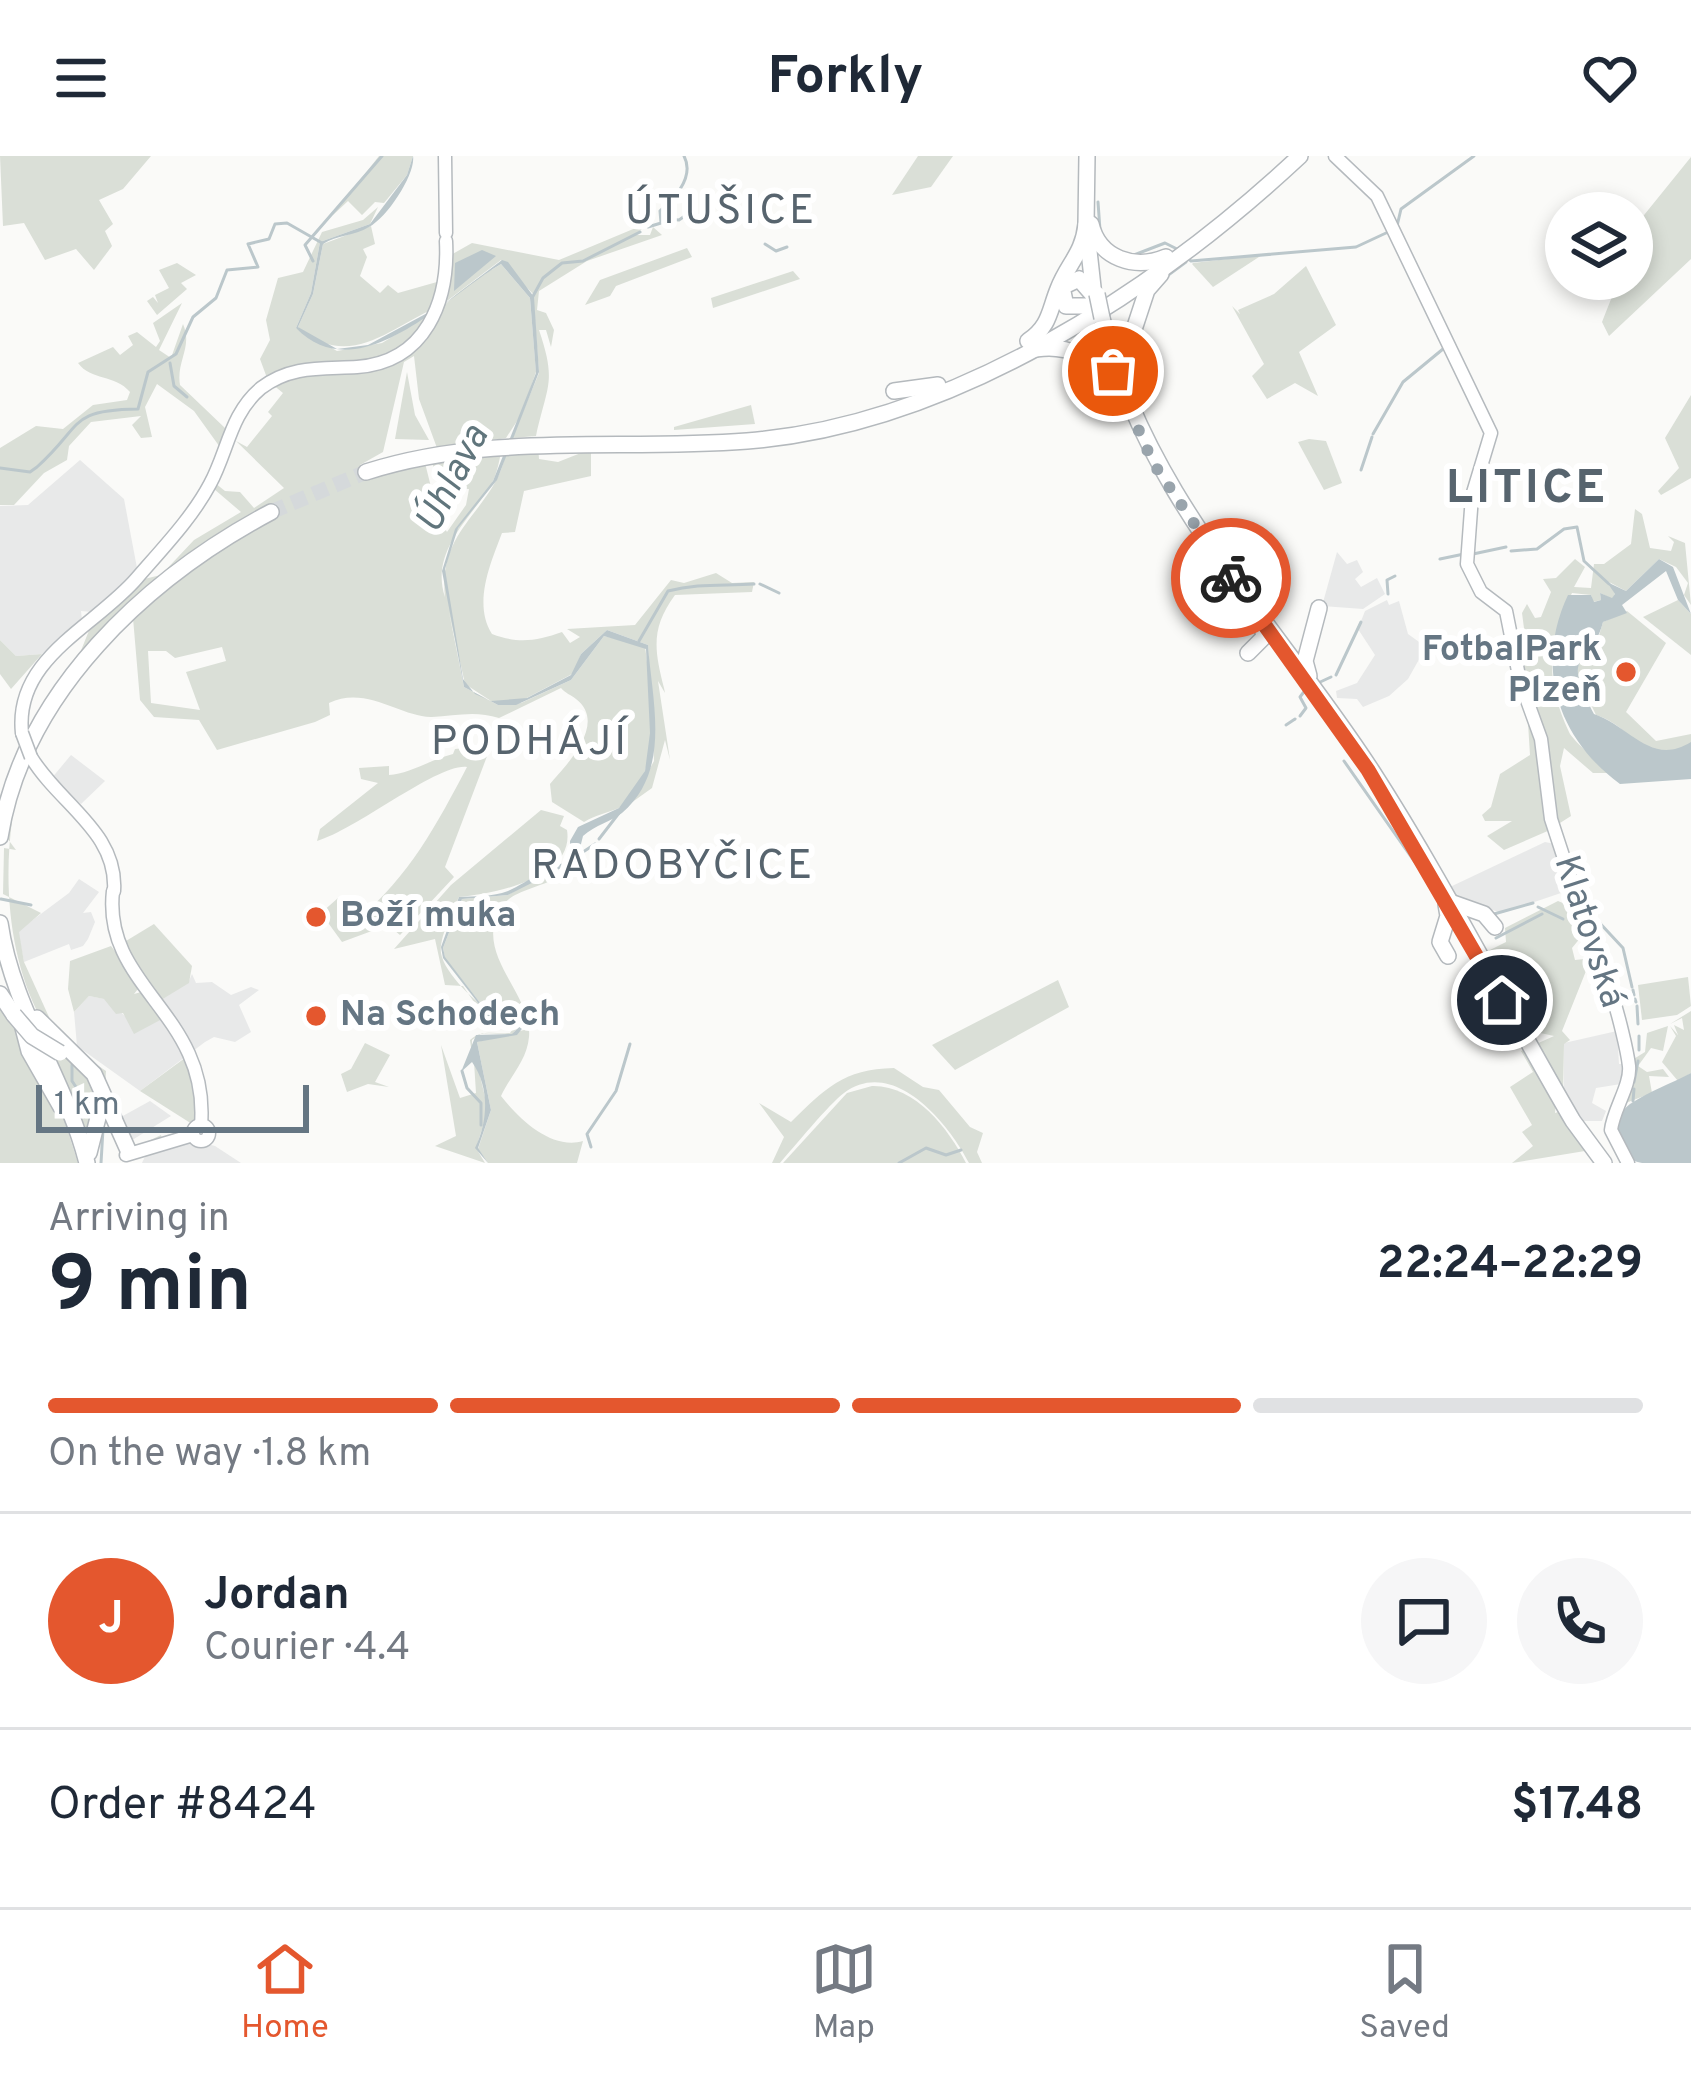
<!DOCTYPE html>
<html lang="en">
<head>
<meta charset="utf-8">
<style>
	body { margin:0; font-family:Overpass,sans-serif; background:#f6f6f7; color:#1f2937; height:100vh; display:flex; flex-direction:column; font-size:45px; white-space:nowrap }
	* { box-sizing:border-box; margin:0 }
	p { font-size:39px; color:#747a83 }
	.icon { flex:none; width:66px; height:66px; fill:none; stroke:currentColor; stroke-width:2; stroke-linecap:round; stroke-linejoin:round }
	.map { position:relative; height:1007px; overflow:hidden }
	.panel { display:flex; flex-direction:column; background:#fff; flex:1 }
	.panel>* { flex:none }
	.controls { position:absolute; left:1545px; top:36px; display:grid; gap:24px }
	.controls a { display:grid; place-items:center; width:108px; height:108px; border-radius:50%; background:#fff; box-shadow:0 6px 18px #0003; font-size:60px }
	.scale { position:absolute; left:36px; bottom:30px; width:273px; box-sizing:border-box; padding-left:12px; border:6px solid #657683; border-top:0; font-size:33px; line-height:42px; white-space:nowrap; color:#657683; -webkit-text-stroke:9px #fff; paint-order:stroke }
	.pin { position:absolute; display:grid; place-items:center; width:102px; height:102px; color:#fff; margin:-51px; border:6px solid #fff; border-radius:50%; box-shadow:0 3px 12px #0007 }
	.courier { position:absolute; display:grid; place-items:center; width:120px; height:120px; margin:-60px; border:9px solid #e4572e; border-radius:50%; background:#fff; color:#222; box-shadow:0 3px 15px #0007 }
	.headline em { font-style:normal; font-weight:700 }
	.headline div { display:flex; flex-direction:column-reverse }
	.headline { display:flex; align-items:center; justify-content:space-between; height:204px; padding:0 48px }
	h1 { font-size:78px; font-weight:700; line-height:90px }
	.bar { display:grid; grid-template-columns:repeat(4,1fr); gap:18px 12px; align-content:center; height:144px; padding:0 48px }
	.bar i { height:15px; border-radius:9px; background:#e0e1e3 }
	.bar .current { background:#e4572e }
	.bar p { grid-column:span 4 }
	.line { display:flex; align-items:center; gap:30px; padding:0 48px; border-top:3px solid #e0e1e3 }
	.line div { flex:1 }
	.round { display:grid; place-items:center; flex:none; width:126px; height:126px; border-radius:63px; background:#f6f6f7 }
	header { display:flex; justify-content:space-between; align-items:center; height:156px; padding:0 48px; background:#fff; font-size:54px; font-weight:700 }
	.tabs { display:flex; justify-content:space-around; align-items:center; height:168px; border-top:3px solid #e0e1e3; background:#fff; font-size:33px; color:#747a83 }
	.tabs a { display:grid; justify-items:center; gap:6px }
	.tabs .current { color:#e4572e }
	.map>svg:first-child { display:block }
</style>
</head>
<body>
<header><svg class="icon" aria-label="menu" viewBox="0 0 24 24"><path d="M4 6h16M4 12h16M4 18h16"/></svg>Forkly<svg class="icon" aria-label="heart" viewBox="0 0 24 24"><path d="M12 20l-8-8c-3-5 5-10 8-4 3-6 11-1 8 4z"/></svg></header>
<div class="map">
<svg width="1691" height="1007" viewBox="0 0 1691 1007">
	<rect width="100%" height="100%" fill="#fafaf8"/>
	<g fill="#e8e9e9">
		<polygon points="80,304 124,343 137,412 92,456 81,455 82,464 42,498 16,500 0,484 0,350 28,349"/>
		<polygon points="1337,396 1347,408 1357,404 1363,416 1355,423 1361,431 1377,422 1385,438 1363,453 1322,450"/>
		<polygon points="1387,444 1389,449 1399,445 1408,478 1426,491 1408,523 1389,540 1363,551 1357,543 1337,542 1336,535 1357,527 1375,499 1358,473 1365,455"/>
		<polygon points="71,599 105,625 81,648 51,623"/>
		<polygon points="1545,686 1555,688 1569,727 1564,736 1502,757 1457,743 1450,731"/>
		<polygon points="79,723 99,736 83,757 91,756 95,766 88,783 83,790 71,794 69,788 24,806 18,775 69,737"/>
		<polygon points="192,818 196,827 212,826 231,839 251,831 259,834 239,849 251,876 235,886 214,881 205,886 140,935 77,890 74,856 89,840 105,843 125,860 188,827"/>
		<polygon points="1617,875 1619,908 1625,908 1621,928 1596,932 1592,947 1606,955 1602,965 1580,965 1564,953 1564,887"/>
		<polygon points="150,945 171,960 129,986 121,961"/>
		<polygon points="189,983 215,990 241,1007 142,1007 148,994"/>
	</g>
	<g fill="#dadfd7" fill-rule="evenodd">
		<polygon points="0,0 151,0 123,33 99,44 113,68 105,75 112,90 94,114 76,93 45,104 24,67 3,70"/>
		<polygon points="379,0 413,0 407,19 384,47 375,46 362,59 348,45 332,60"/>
		<polygon points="918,0 953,0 931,31 892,39"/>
		<polygon points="1691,1 1691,103 1609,180 1602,166 1619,123 1632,123 1632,63 1636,69"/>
		<path d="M378 51 370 68 320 86 311 137 296 172 337 195 382 187 435 155C402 214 329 213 269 224L222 294 194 255 157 228 145 251 152 281 141 282 132 269 141 260 91 266 69 290 67 304 44 317 14 349H0V292L36 270 63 273 93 249 127 244 130 236C115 218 91 225 78 207L113 191 120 199 133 189 128 180 137 176 156 191 160 185 153 167 182 147 159 194 171 202 183 168C193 191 176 205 180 229L225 272 267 222 260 203 270 184 266 164 278 122 303 116 322 76 363 64Z"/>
		<path d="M650 66 635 79H650L653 71 662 79 587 105 539 135 537 154 546 157 554 174 551 191 546 174H539C557 227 547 229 536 280L512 282 539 217 533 138 501 104 443 148 449 100 472 87 559 104Z"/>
		<path d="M371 70 375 88 363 93 367 101 360 120 380 137 388 129 398 137 444 124 437 151C388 173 349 215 298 171L313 138 323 88Z"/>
		<polygon points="687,92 692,101 616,130 610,140 585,149 600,124"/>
		<polygon points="1262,99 1213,131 1192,108 1193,107"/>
		<polygon points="177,107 196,119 181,127 187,133 157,159 147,145 153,141 158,147 155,139 169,132 159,114"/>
		<path d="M501 108 530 142 536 216 521 259 506 282 437 292 419 243 414 200 404 206 383 296 360 309 367 322 424 303 434 343 430 347 447 376 466 349 469 333 445 332 429 302 502 291C499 307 496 324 486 337 464 368 431 399 445 441 437 368 499 354 507 290L538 289 539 303 558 306 591 293V320L524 335 515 376 502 377C492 404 472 447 492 478 518 488 537 485 562 476L570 487 580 481 567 473 635 469 671 424 684 427 716 417 732 427 754 426 752 436 675 439C651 472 654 493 664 532L665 537 658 525 670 604 665 584 652 632 631 647 654 605 648 489 607 474 581 498 574 517 521 545H491L465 528 449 456 464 531 498 549 521 547 571 524 604 480 645 490C650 528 663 632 619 652 607 657 596 659 584 666L552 646 550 628C566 609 608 568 576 543 571 539 565 537 561 532L499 562C475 554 454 560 432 561 402 562 367 529 329 547L330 559 315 566 217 594 199 564 154 561 140 544 133 462 199 406 275 363 273 348C196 390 145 441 78 502L90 472 184 367 144 423 161 419 194 384 241 356 214 333 201 347C235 293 239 216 320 213 349 211 374 214 400 199 422 187 426 168 442 152 456 136 483 119 501 108ZM272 228 283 237 268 256 272 260 247 291 236 285 284 332 254 352 240 336 225 335 215 327 245 256ZM222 491 226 505 186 516 200 554 151 547 148 495H166L175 502Z"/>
		<polygon points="1306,110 1336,169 1299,196 1318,240 1295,227 1267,243 1252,220 1264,208 1232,150 1240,158 1238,154 1274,138"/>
		<polygon points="793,115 800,123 713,152 711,142"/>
		<polygon points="407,216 415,259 429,284 395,283"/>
		<polygon points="1691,239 1691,322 1661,339 1658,335 1679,312 1665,282"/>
		<polygon points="751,249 755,268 674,274 674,271"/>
		<polygon points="1309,283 1326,285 1342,327 1324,334 1298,286"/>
		<path d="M1635 353 1642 358 1650 392 1671 395 1674 386 1668 380 1685 387 1691 449 1684 439 1688 427 1676 411 1659 403 1626 435 1609 426 1615 438 1612 443 1600 437 1601 444 1593 446 1591 439 1572 437C1547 487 1545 525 1569 576 1573 585 1598 605 1608 617H1593L1564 592 1560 610 1571 660 1560 667 1556 665 1517 500 1527 495 1522 457 1527 448 1535 462 1541 461 1551 436 1543 423 1556 422 1575 403 1585 411 1574 431 1591 432 1594 408H1604L1631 388Z"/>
		<polygon points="1678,444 1691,458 1691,499 1643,461"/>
		<path d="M1627 455 1666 487 1626 556 1656 585 1691 578V606C1676 593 1672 601 1656 595 1632 587 1620 566 1596 559L1578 522V506L1598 483 1603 466Z"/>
		<polygon points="0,484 16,500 42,498 11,533 0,518"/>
		<polygon points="1528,567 1534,569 1550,674 1504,694 1487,680 1512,665 1485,665 1482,659 1491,651 1500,618 1530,599"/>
		<path d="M475 591 489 595 445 711 454 721 400 779 388 769 342 786 321 757 338 742 358 763C409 721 437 668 467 611 438 607 356 674 317 685L320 673 378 627 361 623 359 612 389 610V619C409 618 432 603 453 598L455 593Z"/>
		<path d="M26 599 46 623 26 606 4 678 16 694 4 692 3 738 41 757 19 776 24 806 59 883 106 915C104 938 115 978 138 990L161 979 162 984 138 991C105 980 112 937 94 914 81 897 59 889 46 872 0 794 0 686 26 599Z"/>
		<path d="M541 654 564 660 560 670 567 674C575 722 494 738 459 741 453 754 439 782 441 797 445 822 494 865 517 869L518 872 512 878 482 877 472 884V899L470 884C482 873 494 878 510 877L515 870C489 868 477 851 463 830L445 829 435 783 394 793 451 729Z"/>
		<path d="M554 711 555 723C541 730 513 736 505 747 467 794 533 836 529 881 527 904 511 919 501 940 520 964 552 994 583 985L577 1007H488L478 993 491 954 477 886 524 874 523 865 500 862 484 852 445 802 443 792 462 743 508 739Z"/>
		<polygon points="1558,745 1575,752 1586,775 1572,792 1575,804 1584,803 1591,790 1592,800 1562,875 1570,884 1564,888 1563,943 1534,889 1554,880 1531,875 1488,795 1506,786 1505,772"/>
		<polygon points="154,768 192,810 189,827 161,844 121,788"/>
		<polygon points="111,790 141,829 134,838 145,835 164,862 134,878 123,857 116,858 104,843 89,840 74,856 68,833 70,805"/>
		<polygon points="1688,821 1691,850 1677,859 1642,864 1638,829"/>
		<polygon points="1058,824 1069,851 955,914 932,889"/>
		<polygon points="0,846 61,954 78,1007 0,1007"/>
		<polygon points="1691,855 1691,917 1678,925 1662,906 1676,880 1670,870 1678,879 1674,869 1684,874 1682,862 1670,868"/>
		<polygon points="1668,870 1663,895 1651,892 1638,910 1647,916 1663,913 1669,921 1649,920 1652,937 1623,948 1618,959 1632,904 1645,896 1647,877"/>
		<polygon points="365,887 390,899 375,926 389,931 368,928 347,936 341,918 351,913"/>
		<polygon points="441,889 460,942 476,937 474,906 478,911 488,954 476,992 485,1007 435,990 456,980"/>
		<polygon points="1527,893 1556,945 1555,957 1561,955 1585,995 1512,1007 1533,990 1522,976 1532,969 1510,931 1533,916 1521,895"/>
		<polygon points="49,895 83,910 100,937 87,987"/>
		<polygon points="189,899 198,965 192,968 140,935"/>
		<path d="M894 912 923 931 939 934 970 971 983 977 977 996 982 1007H969C949 968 894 900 844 937 830 947 793 992 780 1007H772L784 981 759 947 791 966C825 933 843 913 894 912Z"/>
		<path d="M872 930C915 929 948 972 966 1007H783L847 937Z"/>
	</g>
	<g fill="#bbc7cb">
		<path d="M413 0C416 17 388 61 369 71 354 80 337 79 323 88L313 138 298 171 337 193 368 189 444 148 502 104 508 106 534 141 539 216 497 324 458 372 445 413 463 523 475 538 491 545 527 542 571 519 581 498 607 474 648 489C652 546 672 614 622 657 612 665 595 669 583 680L577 704 508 739 462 743 443 792 445 801 484 852 525 869 517 879 477 886 491 954 478 992 488 1007 475 992C488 966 490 931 472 906L461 916 476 879 512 878 518 872 489 861 443 802 441 791 459 741C476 740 492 741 508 735 531 725 545 709 570 706V685L578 671 619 652 645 615 650 577 646 493 604 480 571 524 516 549H498L464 531 442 415 455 373 493 325 536 217 530 142 501 108C445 141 359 236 296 172L311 137 320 86 370 68 407 19Z"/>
		<polygon points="482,94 496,100 454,135 455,107"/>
		<path d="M1659 403 1673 411 1691 458 1678 444 1666 415 1622 449 1627 457 1603 466C1590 515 1559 491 1594 558 1630 570 1651 611 1691 586V623L1620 628C1556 581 1535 509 1568 439H1591L1594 446 1601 444 1600 437 1612 442 1615 438 1607 426 1626 435Z"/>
		<path d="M1691 917V1007C1675 1007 1657 1007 1642 1007 1613 1002 1608 964 1630 948 1648 936 1672 927 1691 917Z"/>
	</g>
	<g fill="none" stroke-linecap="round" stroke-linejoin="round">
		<g stroke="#bbc7cb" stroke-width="3">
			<polyline points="1098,46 1100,74"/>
			<polyline points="666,63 679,64 692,55"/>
			<polyline points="1397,70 1401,53 1474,0"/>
			<path d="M648 71 661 67 660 55C675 42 695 21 684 0"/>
			<polyline points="765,88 776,95 787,91"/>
			<polyline points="1134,99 1165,87 1179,94"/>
			<polyline points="1186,101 1191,105 1356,91 1386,77"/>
			<polyline points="313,105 305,89 382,0"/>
			<polyline points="1167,120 1186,106"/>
			<polyline points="532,142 543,122 562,107 583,105 640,76"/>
			<polyline points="170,207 174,230 187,241"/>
			<polyline points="1373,278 1403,226 1443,193"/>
			<path d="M0 312 30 316 37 311C84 269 67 254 138 253L148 216 176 198 193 161 216 142 227 114 258 111 248 88 269 83 275 68 287 67 322 87"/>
			<polyline points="1361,314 1372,281"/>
			<polyline points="1511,395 1537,393 1564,373 1577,371 1584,405 1609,428"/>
			<polyline points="1473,398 1506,391"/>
			<polyline points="1440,403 1464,398"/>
			<polyline points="760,428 779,437"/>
			<polyline points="1388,438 1387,424 1395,420"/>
			<path d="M639 485 668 435C698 427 723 430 754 428"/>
			<polyline points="1336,519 1361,466"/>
			<polyline points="1318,527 1331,521"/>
			<polyline points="1300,560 1306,552 1300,541 1306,533"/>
			<polyline points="1286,569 1295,563"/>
			<polyline points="1344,605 1442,745"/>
			<polyline points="599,683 619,657"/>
			<polyline points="577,700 595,688"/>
			<polyline points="1,743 31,749"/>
			<polyline points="1538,751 1563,763"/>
			<polyline points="1494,758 1533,747"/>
			<polyline points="1596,763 1623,792 1632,831"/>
			<polyline points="1496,782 1542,758"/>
			<polyline points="1633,834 1634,839"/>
			<polyline points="1635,843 1636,846"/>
			<polyline points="1637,850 1638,868"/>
			<polyline points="1639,880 1639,894"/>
			<polyline points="72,909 72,925 92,955"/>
			<polyline points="462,915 467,932 481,947 481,969"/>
			<polyline points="1634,926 1638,905"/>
			<polyline points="1633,945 1634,933"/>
			<polyline points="591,991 587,978 616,935 630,888"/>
			<polyline points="101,1007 103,973"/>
			<polyline points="899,1007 926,992 946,999 961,994"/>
		</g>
		<polyline stroke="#d5d9db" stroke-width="15" stroke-dasharray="15 8" stroke-linecap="butt" points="271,356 366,316"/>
		<defs>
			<g id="major">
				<polyline points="445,0 446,77"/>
				<path d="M1335 0 1377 40 1491 277 1472 340 1467 408 1481 436 1506 455 1520 525 1541 583 1551 663 1573 730 1570 744C1595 764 1626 882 1629 910 1631 929 1613 954 1611 974L1628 1007"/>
				<path d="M22 577C14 502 95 471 137 422 162 393 192 362 210 328 228 295 230 258 261 232 291 209 322 213 357 211 426 206 449 145 446 85"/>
				<path d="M31 601C59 648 118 676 114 735"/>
				<path d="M113 735C102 831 210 858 201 969"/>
				<circle cx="201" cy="977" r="8"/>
				<polyline points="126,999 193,979"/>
			</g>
			<g id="highway">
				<polyline points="1087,0 1086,68 1094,140"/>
				<path d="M1091 68C1099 103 1135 114 1166 101"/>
				<polyline points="1088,150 1066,150 1062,131 1079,123 1093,139"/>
				<path d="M1102 162C1143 338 1276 467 1372 615 1445 728 1505 849 1573 965L1604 1007"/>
				<path d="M1028 185C1050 170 1049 155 1058 133 1068 107 1083 98 1086 68"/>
				<path d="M1037 193C1064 188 1100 202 1115 226"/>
				<polyline points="1120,216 1147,134 1161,118"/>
				<polyline points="894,235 938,229"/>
				<path d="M366 316C492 276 617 295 747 285 951 269 1154 136 1300 0"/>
				<polyline points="1248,497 1264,481 1261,466"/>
				<polyline points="1309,520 1305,505 1319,452"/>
				<path d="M0 681C23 536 147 422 271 356"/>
				<polyline points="1453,747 1484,758 1495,771"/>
				<polyline points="1446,748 1448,760 1440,786 1448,800"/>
				<path d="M0 767C12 852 66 924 87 1007"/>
				<polyline points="0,838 14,859"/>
				<polyline points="37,862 94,918 128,994"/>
				<polyline points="21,864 29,895 61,951"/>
				<polyline points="89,997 102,946"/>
			</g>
		</defs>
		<use href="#major" stroke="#b5babe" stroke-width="15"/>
		<use href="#highway" stroke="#b4b9bd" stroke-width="18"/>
		<use href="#major" stroke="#fff" stroke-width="12"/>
		<use href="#highway" stroke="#fff" stroke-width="15"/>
		<defs>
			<polyline id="major-bridge" points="22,577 31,601"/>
			<g id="highway-bridge">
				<polyline points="1097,138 1102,162"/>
				<polyline points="14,859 32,880 60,897"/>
			</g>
		</defs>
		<use href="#major-bridge" stroke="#b5babe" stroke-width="15" stroke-linecap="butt"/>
		<use href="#highway-bridge" stroke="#b4b9bd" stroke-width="18" stroke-linecap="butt"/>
		<use href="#major-bridge" stroke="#fff" stroke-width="12"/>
		<use href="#highway-bridge" stroke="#fff" stroke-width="15"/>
	</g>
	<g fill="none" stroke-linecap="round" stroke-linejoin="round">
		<polyline stroke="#99a4ac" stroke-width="12" stroke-dasharray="0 21.6" points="1113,215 1153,307 1231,422"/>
		<polyline stroke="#e4572e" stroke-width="15" points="1231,422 1368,614 1502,844"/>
	</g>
	<g fill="#e4572e" stroke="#fff" stroke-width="4.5">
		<circle cx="1626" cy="516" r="12"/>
		<circle cx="316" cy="761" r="12"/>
		<circle cx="316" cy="860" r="12"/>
	</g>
	<g text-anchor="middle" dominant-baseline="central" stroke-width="12" stroke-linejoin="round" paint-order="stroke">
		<g font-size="36" font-weight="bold" fill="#657683" stroke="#fff" text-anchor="start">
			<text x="1602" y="495" text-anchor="end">FotbalPark<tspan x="1602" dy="41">Plzeň</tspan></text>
			<text x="340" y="761">Boží muka</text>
			<text x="340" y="860">Na Schodech</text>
		</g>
		<g font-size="36" fill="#657683" stroke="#fff">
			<text transform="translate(1588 776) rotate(72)">Klatovská</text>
		</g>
		<g font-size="39" font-style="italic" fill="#60757c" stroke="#fff">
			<text transform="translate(454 324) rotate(-63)">Úhlava</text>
		</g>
		<g font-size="42" letter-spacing="3" fill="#57646e" stroke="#fff">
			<text x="721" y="56">ÚTUŠICE</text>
			<text x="530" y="587">PODHÁJÍ</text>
			<text x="673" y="711">RADOBYČICE</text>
		</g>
		<g font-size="48" font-weight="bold" letter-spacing="3" fill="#57646e" stroke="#fff">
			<text x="1527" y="334">LITICE</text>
		</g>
	</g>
</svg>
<div class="controls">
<a><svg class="icon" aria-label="layers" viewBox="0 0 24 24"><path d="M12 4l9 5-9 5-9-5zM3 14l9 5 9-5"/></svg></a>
</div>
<div class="scale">1 km</div>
<div class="pin" style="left:1113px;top:215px;background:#ea580c"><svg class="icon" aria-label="bag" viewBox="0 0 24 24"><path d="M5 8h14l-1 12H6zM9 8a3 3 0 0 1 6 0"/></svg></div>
<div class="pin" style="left:1502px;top:844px;background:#1f2937"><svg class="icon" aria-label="home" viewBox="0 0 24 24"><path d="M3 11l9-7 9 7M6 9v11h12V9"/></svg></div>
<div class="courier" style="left:1231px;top:422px"><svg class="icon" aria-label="bike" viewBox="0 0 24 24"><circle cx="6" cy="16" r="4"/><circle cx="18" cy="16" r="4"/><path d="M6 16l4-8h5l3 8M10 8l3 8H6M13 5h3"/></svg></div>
</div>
<section class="panel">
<div class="headline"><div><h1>9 min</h1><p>Arriving in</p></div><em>22:24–22:29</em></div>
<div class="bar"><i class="current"></i><i class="current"></i><i class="current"></i><i></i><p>On the way · 1.8 km</p></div>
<div class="line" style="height:216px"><b class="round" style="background:#e4572e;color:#fff">J</b><div><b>Jordan</b><p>Courier · 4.4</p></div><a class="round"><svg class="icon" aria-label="chat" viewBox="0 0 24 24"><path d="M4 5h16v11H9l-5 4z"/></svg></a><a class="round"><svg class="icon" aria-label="phone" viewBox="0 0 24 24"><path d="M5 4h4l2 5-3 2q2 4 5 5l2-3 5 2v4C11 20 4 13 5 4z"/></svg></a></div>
<div class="line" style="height:156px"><div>Order #8424</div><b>$17.48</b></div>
</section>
<nav class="tabs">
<a class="current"><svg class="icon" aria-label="home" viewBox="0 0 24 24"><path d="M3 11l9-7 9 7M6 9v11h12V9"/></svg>Home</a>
<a><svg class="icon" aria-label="map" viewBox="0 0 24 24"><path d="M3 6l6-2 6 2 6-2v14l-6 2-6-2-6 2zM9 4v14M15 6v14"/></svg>Map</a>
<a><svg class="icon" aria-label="saved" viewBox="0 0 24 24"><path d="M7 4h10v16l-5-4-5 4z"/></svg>Saved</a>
</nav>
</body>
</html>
